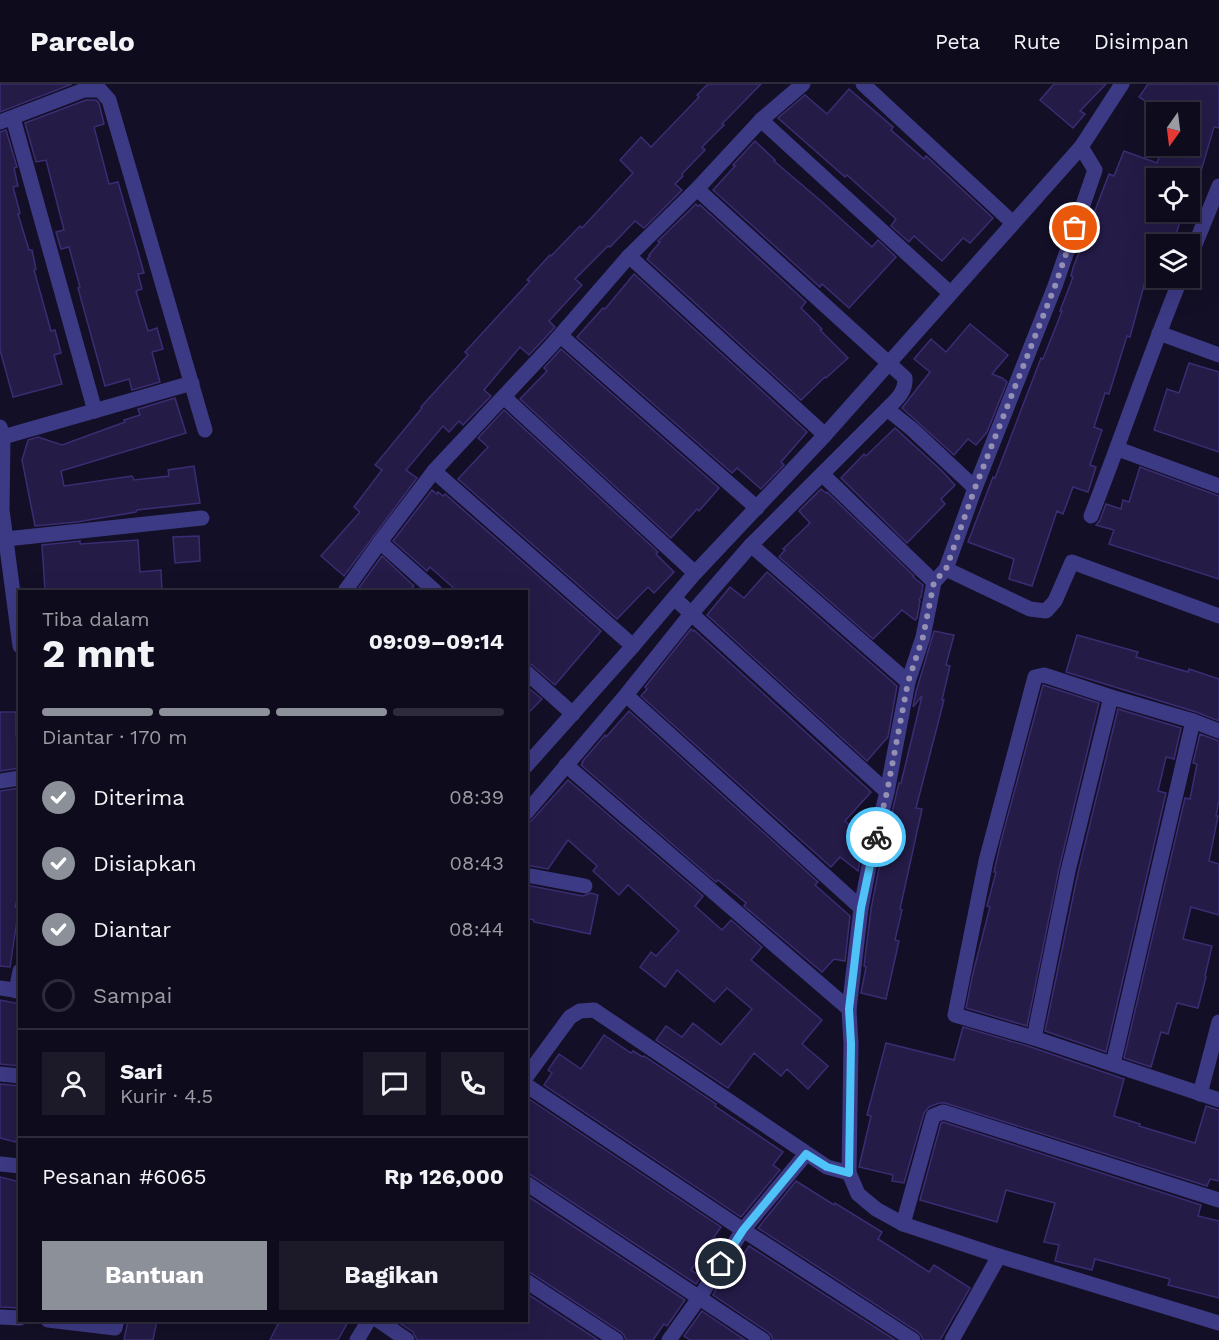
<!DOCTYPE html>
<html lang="id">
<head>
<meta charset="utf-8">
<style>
	body { margin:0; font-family:"Work Sans",sans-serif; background:#1c1929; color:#f1f3f6; height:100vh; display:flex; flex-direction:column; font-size:22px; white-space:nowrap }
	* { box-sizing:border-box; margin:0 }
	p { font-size:20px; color:#9b9ba3 }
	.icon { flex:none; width:33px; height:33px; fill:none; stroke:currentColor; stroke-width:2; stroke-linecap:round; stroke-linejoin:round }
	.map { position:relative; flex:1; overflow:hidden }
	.drawer { position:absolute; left:18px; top:506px; width:510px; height:732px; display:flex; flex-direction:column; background:#0e0b1c; border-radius:0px; box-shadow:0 6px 24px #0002,0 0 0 2px #2e2b3b }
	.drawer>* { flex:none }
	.needle { width:39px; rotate:194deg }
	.controls { position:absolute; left:1146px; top:18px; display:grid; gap:12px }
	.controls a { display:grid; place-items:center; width:54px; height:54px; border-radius:0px; background:#0e0b1c; box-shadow:0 6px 24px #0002,0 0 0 2px #2e2b3b; font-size:30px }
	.pin { position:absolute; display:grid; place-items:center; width:51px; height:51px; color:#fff; margin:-26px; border:3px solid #fff; border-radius:50%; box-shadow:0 2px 6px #0007 }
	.courier { position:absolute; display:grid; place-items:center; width:60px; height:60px; margin:-30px; border:4px solid #4fc3f7; border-radius:50%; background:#fff; color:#222; box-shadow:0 2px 8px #0007 }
	.summary em { font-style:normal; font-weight:700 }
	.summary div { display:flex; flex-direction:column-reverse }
	.summary { display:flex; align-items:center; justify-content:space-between; height:102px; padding:0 24px }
	h1 { font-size:39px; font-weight:700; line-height:45px }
	.bar { display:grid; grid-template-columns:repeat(4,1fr); gap:9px 6px; align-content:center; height:72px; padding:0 24px }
	.bar i { height:8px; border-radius:4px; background:#2e2b3b }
	.bar .on { background:#8c9099 }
	.bar p { grid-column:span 4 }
	.line { display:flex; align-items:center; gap:15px; padding:0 24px; border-top:2px solid #2e2b3b }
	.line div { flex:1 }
	.round { display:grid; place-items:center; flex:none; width:63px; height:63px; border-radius:0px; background:#1c1929 }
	ol { padding:0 24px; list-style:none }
	li { display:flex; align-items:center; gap:18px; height:66px }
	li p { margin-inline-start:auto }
	li .icon { padding:6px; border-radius:50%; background:#8c9099; color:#fff; stroke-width:4 }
	li:last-child { color:#9b9ba3 }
	li i { width:33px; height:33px; border:3px solid #2e2b3b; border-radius:50% }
	.action { display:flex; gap:12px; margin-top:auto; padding:12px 24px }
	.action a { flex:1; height:69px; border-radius:0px; background:#8c9099; color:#fff; font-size:24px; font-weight:700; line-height:69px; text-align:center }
	.action a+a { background:#1c1929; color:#f1f3f6 }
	header { display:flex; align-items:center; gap:36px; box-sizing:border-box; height:84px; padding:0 30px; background:#0e0b1c; border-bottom:2px solid #2e2b3b }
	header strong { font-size:28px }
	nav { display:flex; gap:33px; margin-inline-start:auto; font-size:21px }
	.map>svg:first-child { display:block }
</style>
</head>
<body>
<header>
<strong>Parcelo</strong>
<nav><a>Peta</a><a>Rute</a><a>Disimpan</a></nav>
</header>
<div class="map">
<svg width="1219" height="1256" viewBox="0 0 1219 1256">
	<rect width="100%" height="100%" fill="#130f26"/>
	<g fill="#241b47" stroke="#3b2d73" stroke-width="1.5">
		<polygon points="0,0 72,0 0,28"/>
		<polygon points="708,0 761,0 722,40 724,41 702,63 705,66 682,90 683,92 675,100 682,106 644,144 635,137 610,163 608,162 575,195 582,201 549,237 555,243 544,255 529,271 520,263 484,306 491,312 463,341 459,337 449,348 443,342 406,386 417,394 344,492 321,472 360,428 354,423 382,386 375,381 422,324 421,323 468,271 465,268 530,197 527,196 550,171 551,172 580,142 582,144 633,89 620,76 641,53 651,63 699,13 697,11"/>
		<polygon points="1054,0 1106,0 1080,27 1085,30 1073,44 1040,16"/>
		<polygon points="1148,0 1219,0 1219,44 1214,43 1199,94 1156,94 1156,128 1183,128 1173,160 1156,160 1156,185 1149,183 1130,253 1127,252 1109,310 1105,309 1094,343 1102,346 1090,381 1096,383 1088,408 1073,403 1063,430 1057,427 1032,502 1009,495 1014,475 968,458 993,393 995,394 1041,274 1043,275 1062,227 1060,227 1073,193 1071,192 1073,184 1109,90 1114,92 1124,67 1157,79 1162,64 1171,66 1172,62 1190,62 1190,28 1163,28 1139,13"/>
		<polygon points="849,5 893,43 891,46 924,75 926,72 993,134 970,159 963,154 942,177 914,152 909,158 891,142 896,135 847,91 845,93 778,34 805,11 827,30"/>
		<polygon points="86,16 96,16 99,19 104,40 94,43 109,100 118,98 144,189 138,190 142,205 136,207 148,247 157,244 163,265 152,268 160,298 132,306 129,295 105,302 78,204 80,203 69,163 61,165 56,148 64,146 46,76 36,78 25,39"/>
		<polygon points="6,46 17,83 14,84 18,102 13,103 20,129 18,130 29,166 32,166 36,185 34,186 51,247 55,246 61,269 54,271 62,300 13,313 0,266 0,48"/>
		<polygon points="755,57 775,76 774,77 821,117 872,163 878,156 896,173 849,224 822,200 820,203 713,106 735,82 733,81"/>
		<polygon points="696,120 698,122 700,121 806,218 801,224 822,245 820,246 848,274 826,294 825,293 801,316 647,175 650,172 649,171 660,158 658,157"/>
		<polygon points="634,190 807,348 781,378 784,381 761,405 737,384 732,389 577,253 603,224 605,225"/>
		<polygon points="970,240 1008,271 992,290 1002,294 1007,298 987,348 976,361 968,355 954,371 902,324 930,288 914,275 931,255 946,268"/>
		<polygon points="561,265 719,404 699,427 697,425 671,454 520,315 547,287 544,284"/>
		<polygon points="1189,279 1219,288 1219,368 1154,346 1167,305 1179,309"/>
		<polygon points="175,314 186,349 61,387 64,402 132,392 134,396 169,392 168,386 194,382 200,419 137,426 136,428 77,438 35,442 22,376 28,356 38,353 62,361 125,338 124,336 140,331 138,325"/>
		<polygon points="504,326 658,468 656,470 674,488 654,509 648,503 617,535 458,395 488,363 478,354"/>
		<polygon points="895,344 942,387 955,401 941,415 945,420 907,459 841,394 864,370 866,372"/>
		<polygon points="1140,383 1219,412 1219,495 1109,460 1114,446 1096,441 1097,440 1100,436 1106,420 1121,425 1123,416 1129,418"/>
		<polygon points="821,405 826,409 827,408 914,492 913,493 923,501 921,513 919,516 920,517 917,534 915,536 902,526 873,555 779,473 785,466 783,465 810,439 799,427"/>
		<polygon points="432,406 437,410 438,408 443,412 445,410 601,547 555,601 532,581 526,578 526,507 457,507 430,483 427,487 393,457"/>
		<polygon points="199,452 200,477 175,479 173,453"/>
		<polygon points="138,456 140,488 161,486 162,507 45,507 42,461 80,457 80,460"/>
		<polygon points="382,472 414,502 409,507 361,507 358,505"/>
		<polygon points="767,488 897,602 888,653 867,677 707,531 730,503 744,514"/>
		<polygon points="691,545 693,547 694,546 871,708 845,737 865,754 858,787 840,773 831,783 641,612 647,605 645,603"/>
		<polygon points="934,547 954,551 946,581 950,582 942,616 944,616 916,724 922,725 900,825 902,826 895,856 899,857 886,915 861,909 866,883 864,882 871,825 881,774 899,699 901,699 922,612 913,623 916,608"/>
		<polygon points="1077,551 1138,568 1136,573 1188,588 1189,585 1219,595 1219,637 1196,628 1066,588"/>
		<polygon points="1043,601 1099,619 1059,785 1027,942 966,924 973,889 990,823 987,822 996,788 994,788 1001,757"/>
		<polygon points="526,602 542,615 526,631"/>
		<polygon points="1118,625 1181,644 1174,675 1166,673 1158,707 1166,709 1106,968 1045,947 1078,789"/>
		<polygon points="629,627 818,798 815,801 850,832 845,877 834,875 822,888 744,822 746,819 718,796 716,798 581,681 583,679 582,678 605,651 606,653"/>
		<polygon points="0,628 16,628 16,652 19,652 20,684 0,687"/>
		<polygon points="1200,650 1219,657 1219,716 1216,732 1218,732 1209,777 1219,780 1219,831 1191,823 1183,855 1212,862 1205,892 1206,893 1198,924 1177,919 1168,950 1161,948 1151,983 1124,974 1185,714 1190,715 1197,680 1193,679"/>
		<polygon points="568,696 703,812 695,822 722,846 731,836 762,863 751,876 822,936 802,960 828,982 808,1005 787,985 781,992 754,969 728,1004 656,956 666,942 682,953 693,939 721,961 752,925 727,904 714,918 677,886 665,903 640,883 651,868 656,872 679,847 628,801 619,811 593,787 597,782 568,756 548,785 526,781 526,741 533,735"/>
		<polygon points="20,704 20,805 15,823 19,823 10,883 0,882 0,707"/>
		<polygon points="526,801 583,812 591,809 598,811 590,850 534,838 534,836 526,834"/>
		<polygon points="0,916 20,920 20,982 0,980"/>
		<polygon points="963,943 1031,963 1124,995 1114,1032 1140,1040 1139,1042 1195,1059 1206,1022 1219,1026 1219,1097 1210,1095 1207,1102 945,1019 939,1019 929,1023 924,1029 904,1099 892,1097 893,1091 859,1083 871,1032 867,1031 886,959 954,976"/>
		<polygon points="604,951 631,969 633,967 643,973 644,972 716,1020 715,1022 783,1068 773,1081 780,1086 741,1133 544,1001 552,989 548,986 559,970 581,985"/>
		<polygon points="0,1000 20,1002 20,1058 16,1057 16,1058 0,1054"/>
		<polygon points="526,1013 721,1143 691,1186 701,1193 696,1200 531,1091 526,1089"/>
		<polygon points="943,1038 1201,1121 1198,1132 1219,1137 1219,1214 1168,1201 1170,1195 1095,1175 1092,1186 1055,1177 1059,1161 1044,1158 1055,1119 1006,1106 997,1138 920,1116 941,1039"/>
		<polygon points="0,1093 20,1098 20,1224 0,1223"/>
		<polygon points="796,1097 834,1121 835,1119 882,1148 878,1155 929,1188 934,1181 970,1204 940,1256 923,1256 921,1251 918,1248 758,1144"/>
		<polygon points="526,1111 685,1216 667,1242 664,1240 653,1256 626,1256 624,1251 621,1248 531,1189 526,1187"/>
		<polygon points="749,1162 895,1256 773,1256 771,1251 768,1248 713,1211 717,1204 720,1205"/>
		<polygon points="526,1209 598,1256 417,1256 413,1248 395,1236 526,1236"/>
		<polygon points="702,1227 745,1256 690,1256 684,1252"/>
		<polygon points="128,1236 157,1236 153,1256 124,1256"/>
		<polygon points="280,1236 349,1236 338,1256 270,1256"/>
	</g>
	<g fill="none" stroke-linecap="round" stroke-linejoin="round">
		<g stroke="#3d3a85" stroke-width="15">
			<polyline points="863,0 1013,139"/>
			<polyline points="13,34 95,327"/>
			<polyline points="761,36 950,209"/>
			<polyline points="0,38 84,6 100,6 109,16 205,346"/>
			<path d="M697 105 905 294C906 308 896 316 887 325L912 345 975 404"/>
			<polyline points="629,172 825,351"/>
			<polyline points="1190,173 1219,102"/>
			<polyline points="1159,249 1219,271"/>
			<polyline points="561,252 757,424"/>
			<polyline points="504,313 695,489"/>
			<polyline points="0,343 3,353 2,426 20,562"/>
			<polyline points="3,353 192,299"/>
			<polyline points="1118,365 1219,402"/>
			<polyline points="434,387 633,562"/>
			<polyline points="822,390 934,498"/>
			<path d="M1091 432C1122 353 1149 272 1181 194"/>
			<polyline points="6,455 202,434"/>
			<polyline points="380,458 435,507"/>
			<polyline points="751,461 908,598"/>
			<polyline points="946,485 975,404 1055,202 1095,86 1081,63"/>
			<polyline points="345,507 380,458 434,387 551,262 629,172 697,105 761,36 803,0"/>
			<polyline points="674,514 887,708"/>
			<polyline points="1219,532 1072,478 1055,517 1046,527 1030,525 946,485 934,498 923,553 908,598 887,708 871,772 861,824 849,925 851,960 849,1089 858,1110 876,1125 903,1140 999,1172 1219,1239"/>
			<polyline points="526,588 573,630"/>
			<polyline points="626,611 861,824"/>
			<polyline points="1219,647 1193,637 1111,613 1044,591 1035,593 986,777 955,931 1034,954 1219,1016"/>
			<polyline points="566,681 849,925"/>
			<polyline points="526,682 633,562 695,489 825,351 1081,63 1122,0"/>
			<polyline points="0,697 20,694"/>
			<polyline points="526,729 626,611 691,530 751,461 887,325"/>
			<polyline points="526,791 585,802"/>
			<polyline points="0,904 20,907"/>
			<polyline points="16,907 20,887"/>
			<polyline points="1034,954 1068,787 1111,613"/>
			<polyline points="1113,980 1193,637"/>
			<polyline points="0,990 20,992"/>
			<polyline points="526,993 570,933 580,927 594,926 827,1083 849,1089"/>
			<polyline points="526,1001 743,1146 913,1256"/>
			<polyline points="1200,1010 1219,938"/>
			<polyline points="0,1080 20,1082"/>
			<polyline points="526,1099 763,1256"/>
			<polyline points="903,1140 933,1032 943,1028 1219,1116"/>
			<polyline points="526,1197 616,1256"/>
			<polyline points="0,1233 20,1234"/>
			<polyline points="48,1236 115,1244 117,1236"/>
			<polyline points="378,1236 407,1256"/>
			<polyline points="357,1256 369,1236"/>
			<polyline points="669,1256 699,1214 743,1146 806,1070"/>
			<polyline points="952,1256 999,1172"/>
		</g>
	</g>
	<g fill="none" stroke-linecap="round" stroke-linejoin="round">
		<polyline stroke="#948fb3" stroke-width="6" stroke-dasharray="0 10.8" points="876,753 887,708 908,598 923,553 934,498 946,485 975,404 1055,202 1075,144"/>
		<polyline stroke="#4fc3f7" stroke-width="8" points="721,1180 743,1146 806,1070 827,1083 849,1089 851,960 849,925 861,824 876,753"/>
	</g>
</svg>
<div class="controls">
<a><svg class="needle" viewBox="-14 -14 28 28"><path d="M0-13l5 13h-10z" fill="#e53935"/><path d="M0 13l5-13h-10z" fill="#9b9ba3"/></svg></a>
<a><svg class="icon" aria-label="locate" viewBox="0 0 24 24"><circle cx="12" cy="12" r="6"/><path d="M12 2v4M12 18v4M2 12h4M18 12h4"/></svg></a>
<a><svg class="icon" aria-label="layers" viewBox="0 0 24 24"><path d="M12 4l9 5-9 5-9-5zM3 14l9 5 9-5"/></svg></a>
</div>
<div class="pin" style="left:1075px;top:144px;background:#ea580c"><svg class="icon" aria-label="bag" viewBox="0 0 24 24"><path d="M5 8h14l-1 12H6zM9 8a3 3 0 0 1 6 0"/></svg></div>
<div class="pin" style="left:721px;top:1180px;background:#1f2937"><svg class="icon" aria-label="home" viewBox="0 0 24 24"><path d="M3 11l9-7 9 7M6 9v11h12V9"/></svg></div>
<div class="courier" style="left:876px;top:753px"><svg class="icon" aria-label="bike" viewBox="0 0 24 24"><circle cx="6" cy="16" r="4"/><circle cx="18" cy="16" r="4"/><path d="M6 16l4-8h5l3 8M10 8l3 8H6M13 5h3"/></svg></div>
<section class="drawer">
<div class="summary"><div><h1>2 mnt</h1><p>Tiba dalam</p></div><em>09:09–09:14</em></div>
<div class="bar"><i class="on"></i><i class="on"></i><i class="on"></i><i></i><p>Diantar · 170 m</p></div>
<ol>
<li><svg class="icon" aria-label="check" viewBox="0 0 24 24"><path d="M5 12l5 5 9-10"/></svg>Diterima<p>08:39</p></li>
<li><svg class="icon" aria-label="check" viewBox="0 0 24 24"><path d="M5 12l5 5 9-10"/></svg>Disiapkan<p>08:43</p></li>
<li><svg class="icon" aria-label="check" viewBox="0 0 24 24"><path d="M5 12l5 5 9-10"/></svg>Diantar<p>08:44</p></li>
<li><i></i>Sampai</li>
</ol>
<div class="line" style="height:108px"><a class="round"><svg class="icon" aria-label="person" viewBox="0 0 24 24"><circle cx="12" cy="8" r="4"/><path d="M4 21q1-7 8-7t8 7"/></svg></a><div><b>Sari</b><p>Kurir · 4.5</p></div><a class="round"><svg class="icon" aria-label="chat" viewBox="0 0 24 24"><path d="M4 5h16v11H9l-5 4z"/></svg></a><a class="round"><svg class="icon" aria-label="phone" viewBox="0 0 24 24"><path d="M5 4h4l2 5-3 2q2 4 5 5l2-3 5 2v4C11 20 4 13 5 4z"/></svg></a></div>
<div class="line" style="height:78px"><div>Pesanan #6065</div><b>Rp 126,000</b></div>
<div class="action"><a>Bantuan</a><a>Bagikan</a></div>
</section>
</div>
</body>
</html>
